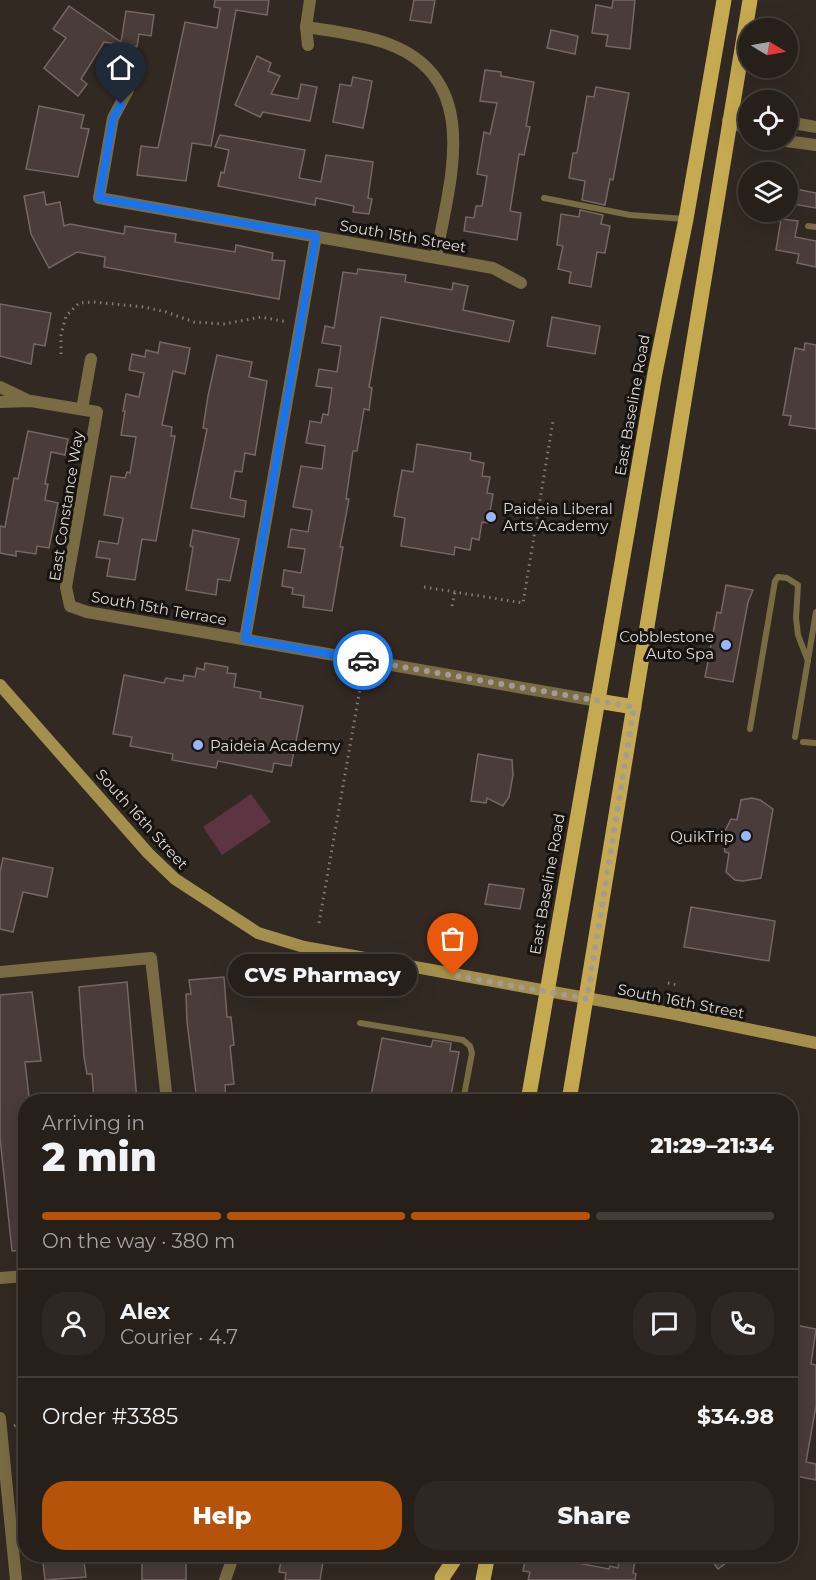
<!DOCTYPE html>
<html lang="en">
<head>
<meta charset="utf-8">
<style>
	body { margin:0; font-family:Montserrat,sans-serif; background:#2e2723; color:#f1f3f6; height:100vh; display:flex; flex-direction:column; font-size:22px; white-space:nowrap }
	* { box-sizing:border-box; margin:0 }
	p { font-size:20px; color:#a4a2a2 }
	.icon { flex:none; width:33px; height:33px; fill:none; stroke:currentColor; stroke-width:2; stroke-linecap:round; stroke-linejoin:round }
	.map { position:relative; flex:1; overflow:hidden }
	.details { position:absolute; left:18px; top:1094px; width:780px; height:468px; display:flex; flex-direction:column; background:#261f1a; border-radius:24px; box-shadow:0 6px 24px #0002,0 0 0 2px #423d39 }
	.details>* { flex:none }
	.needle { width:39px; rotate:100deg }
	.tools { position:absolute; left:738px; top:18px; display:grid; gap:12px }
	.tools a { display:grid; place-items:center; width:60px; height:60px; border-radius:50%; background:#261f1a; box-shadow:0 6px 24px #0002,0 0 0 2px #423d39; font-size:30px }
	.pin { position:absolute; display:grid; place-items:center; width:51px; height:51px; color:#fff; margin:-62px -26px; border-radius:50% 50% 50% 0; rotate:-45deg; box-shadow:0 0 6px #0007 }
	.pin .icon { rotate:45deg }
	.courier { position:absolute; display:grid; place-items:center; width:60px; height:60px; margin:-30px; border:4px solid #1a73e8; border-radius:50%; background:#fff; color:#222; box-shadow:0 2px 8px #0007 }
	.bubble { position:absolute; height:42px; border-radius:21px; background:#261f1a; box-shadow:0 6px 24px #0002,0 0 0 2px #423d39; font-size:20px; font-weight:800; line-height:42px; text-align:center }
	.headline em { font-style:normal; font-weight:800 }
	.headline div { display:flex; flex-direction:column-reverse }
	.headline { display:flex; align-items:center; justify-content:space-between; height:102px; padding:0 24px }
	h1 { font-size:39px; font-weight:800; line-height:45px }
	.bar { display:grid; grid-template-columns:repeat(4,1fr); gap:9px 6px; align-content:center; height:72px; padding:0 24px }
	.bar i { height:8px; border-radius:4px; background:#423d39 }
	.bar .selected { background:#b45309 }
	.bar p { grid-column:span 4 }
	.line { display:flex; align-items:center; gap:15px; padding:0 24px; border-top:2px solid #423d39 }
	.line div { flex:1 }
	.round { display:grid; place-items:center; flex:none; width:63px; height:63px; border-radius:24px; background:#2e2723 }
	.button { display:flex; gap:12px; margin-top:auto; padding:12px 24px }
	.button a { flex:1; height:69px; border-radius:24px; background:#b45309; color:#fff; font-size:24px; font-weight:800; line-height:69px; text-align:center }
	.button a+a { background:#2e2723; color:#f1f3f6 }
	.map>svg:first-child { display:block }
</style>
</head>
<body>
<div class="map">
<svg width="816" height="1580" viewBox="0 0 816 1580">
	<rect width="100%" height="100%" fill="#322922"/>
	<polygon fill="#5d3542" points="251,794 271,822 222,855 203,827"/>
	<g fill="#493c39" stroke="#756765" stroke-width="1.5">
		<polygon points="215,0 269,0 267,15 236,10 211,146 192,143 186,181 137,175 141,146 158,148 185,22 217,28 220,8 214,7"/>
		<polygon points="414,0 435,0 431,23 410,20"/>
		<polygon points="613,0 635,0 630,49 606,46 608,35 592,33 596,5 612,8"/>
		<polygon points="69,6 121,42 126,11 154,15 151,36 139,34 137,47 104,42 81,79 87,84 78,96 44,68 66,38 53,29"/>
		<polygon points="551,30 578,36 575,54 547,48"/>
		<polygon points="257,56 271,63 268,71 280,76 271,94 298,99 301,84 317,87 310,121 263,112 260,117 235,105"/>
		<polygon points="485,70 501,72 501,76 534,82 526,126 530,127 524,155 519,154 510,211 521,213 517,240 464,231 466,217 474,218 476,206 482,206 487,176 477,174 484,132 490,134 497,103 480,101"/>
		<polygon points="353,77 372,81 363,128 333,122 340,84 351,86"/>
		<polygon points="596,87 629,93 613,180 610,179 605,205 582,200 585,181 569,178 573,153 577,153 587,96 594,97"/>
		<polygon points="39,106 84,115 81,128 89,129 78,177 26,169"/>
		<polygon points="220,135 305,150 299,178 321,182 326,155 373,162 368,198 372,199 369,214 353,212 354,206 316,198 315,205 218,186 221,172 224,173 229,150 215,147"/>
		<polygon points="796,189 816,193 816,208 793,204"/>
		<polygon points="44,192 46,205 60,202 64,226 70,224 124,234 125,226 176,234 175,242 235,252 236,245 273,253 272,260 285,261 279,299 104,267 105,257 77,252 49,268 31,234 24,196"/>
		<polygon points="580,210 603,215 601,224 610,226 605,253 597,252 591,287 569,283 571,272 558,269 563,246 557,245 561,214 579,217"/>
		<polygon points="781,219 798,221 795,237 816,241 816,267 797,263 799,254 776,250"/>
		<polygon points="358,269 406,275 405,282 452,290 453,283 468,286 463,310 514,321 509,342 381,317 369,387 372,388 369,410 364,409 357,451 353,451 346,499 349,499 340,547 343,547 332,611 303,607 304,596 292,594 293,588 282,586 284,570 301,573 305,549 288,547 291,529 308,532 312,510 293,507 301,466 322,469 325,446 306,443 310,421 321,423 323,414 328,415 332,388 316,386 319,369 337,372 341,346 322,343 325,326 334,328 343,272 357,274"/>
		<polygon points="0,304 51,313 45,346 34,344 31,364 0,356"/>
		<polygon points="552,317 600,326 595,354 547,346"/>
		<polygon points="160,342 190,348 185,374 173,371 162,425 172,427 171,436 175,436 156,541 142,539 135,580 107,576 110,559 96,557 99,541 118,544 123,518 104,515 111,476 125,478 127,472 130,473 136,437 121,435 125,411 123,411 126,394 139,397 144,373 129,370 132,354 145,357 146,350 158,353"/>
		<polygon points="805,343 816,345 816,429 789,425 791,416 783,415 795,348 804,350"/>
		<polygon points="217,355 252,362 249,377 267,381 255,455 245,453 242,472 235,471 230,498 246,501 244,517 191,508 207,429 203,428 208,396"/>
		<polygon points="28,431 68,439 65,455 51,452 45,484 48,484 45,500 58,503 49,548 37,546 36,554 16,551 16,556 0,553 0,526 5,527 14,478 18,479"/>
		<polygon points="417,444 471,453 470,460 484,463 482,476 490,477 487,493 493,494 488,523 482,522 479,540 472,538 470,550 455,547 454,555 401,546 405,518 394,516 402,470 413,472"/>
		<polygon points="193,530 239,539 230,581 218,579 216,595 186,590 193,547 190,546"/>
		<polygon points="726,585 753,590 748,602 733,682 705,677 717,612 721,613"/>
		<polygon points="205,663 228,667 227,673 236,674 234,687 261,692 260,698 303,706 291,766 274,763 272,772 218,761 216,768 172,760 173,754 130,746 132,737 113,734 124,675 164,683 166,678 183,681 184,675 195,677 197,668 204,670"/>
		<polygon points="478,754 512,760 513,775 509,797 503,806 487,798 486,803 471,801"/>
		<polygon points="752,798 760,800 773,809 761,878 743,881 735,880 726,872 729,853 725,852 723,842 725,831 731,819 737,820 741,800"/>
		<polygon points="3,858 53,868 47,897 23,892 13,932 0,929 0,872"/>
		<polygon points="489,884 524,889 520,909 485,904"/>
		<polygon points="691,907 775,921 769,961 684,947"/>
		<polygon points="224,977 227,1017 231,1017 234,1045 230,1046 234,1084 225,1085 226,1101 197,1101 187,1022 186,994 191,994 189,980"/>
		<polygon points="127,982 137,1101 94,1101 92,1074 87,1074 84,1057 79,987"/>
		<polygon points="32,992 41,1061 25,1062 29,1097 26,1098 26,1250 12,1251 0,1138 0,995"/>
		<polygon points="382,1038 431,1047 433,1040 451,1043 450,1051 459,1052 450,1101 370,1101"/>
		<polygon points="790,1324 816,1329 811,1364 816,1365 816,1406 806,1462 816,1464 816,1480 790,1475"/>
		<polygon points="42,1554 83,1554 86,1577 45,1580"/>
		<polygon points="526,1554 557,1556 572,1559 572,1562 609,1569 610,1566 618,1568 620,1554 636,1554 633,1573 636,1574 635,1580 528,1580 530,1572 523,1571"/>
		<polygon points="707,1554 738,1554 718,1569"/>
		<polygon points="282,1555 323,1562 320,1580 285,1580 286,1573 279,1572"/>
		<polygon points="142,1557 186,1558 186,1580 142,1580"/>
	</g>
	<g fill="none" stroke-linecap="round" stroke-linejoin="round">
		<g stroke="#837b75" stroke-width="3" stroke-dasharray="1.5 4.5" stroke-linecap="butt">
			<polyline points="61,354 61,335 66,316 79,303 93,302 144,307 166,312 194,322 224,324 261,317 288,322"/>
			<polyline points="424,587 523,603 553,421"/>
			<polyline points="452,606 455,592"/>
			<polyline points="319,923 361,683"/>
			<polyline points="668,983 677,985"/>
			<polyline points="14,1426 26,1420"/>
		</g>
		<g stroke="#796b43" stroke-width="6">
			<polyline points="544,198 630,215 685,219"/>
			<polyline points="808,226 816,227"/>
			<polyline points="750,729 775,581 778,577 787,578 798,585 796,618 798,635 808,661"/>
			<polyline points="795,737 816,612"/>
			<polyline points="803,742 816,743"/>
			<polyline points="360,1023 463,1040 470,1046 472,1053 463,1101"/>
		</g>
		<g stroke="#796b43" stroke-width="12">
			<path d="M306 27C331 31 358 34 383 42 485 76 450 179 436 257"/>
			<polyline points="308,45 306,27 310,0"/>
			<polyline points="128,90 113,118 99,198 493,268 521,283"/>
			<polyline points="728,120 748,130"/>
			<polyline points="788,122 816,127"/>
			<polyline points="778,140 816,145"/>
			<polyline points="0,387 27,400"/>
			<polyline points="0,402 31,401 97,412 66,587 70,606 87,612 598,701"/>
			<polyline points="82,409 91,359"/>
			<polyline points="245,639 316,236"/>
			<polyline points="0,972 151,958 167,1101"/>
			<polyline points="0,1278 26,1276"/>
			<polyline points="0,1418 16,1580"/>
			<polyline points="225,1580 234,1554"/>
		</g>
		<polyline stroke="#a48f4c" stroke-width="12" points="0,685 148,853 175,879 258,933 304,947 675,1014 816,1043"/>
		<g stroke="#c6aa51" stroke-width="15">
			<polyline points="598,701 634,707"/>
			<polyline points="528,1101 655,373 686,219 724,0"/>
			<polyline points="569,1101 750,0"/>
			<polyline points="442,1578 458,1554"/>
			<polyline points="483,1580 488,1554"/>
		</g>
	</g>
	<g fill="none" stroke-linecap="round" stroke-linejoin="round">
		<polyline stroke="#a29b96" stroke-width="6" stroke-dasharray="0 10.8" points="363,660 634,707 587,999 453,975"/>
		<polyline stroke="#1a73e8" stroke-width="8" points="121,104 113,118 99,198 316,236 245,639 363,660"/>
	</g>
	<g fill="#9ab5fd" stroke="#171310" stroke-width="2">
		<circle cx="491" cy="517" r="6"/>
		<circle cx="726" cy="645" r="6"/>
		<circle cx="198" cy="745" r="6"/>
		<circle cx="746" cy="836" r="6"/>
	</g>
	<g text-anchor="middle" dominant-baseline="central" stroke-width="6" stroke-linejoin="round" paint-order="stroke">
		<g font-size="15" fill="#dfd9d4" stroke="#171310">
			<text transform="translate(403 236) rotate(10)">South 15th Street</text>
			<text transform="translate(632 405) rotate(-80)">East Baseline Road</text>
			<text transform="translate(66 506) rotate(-81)">East Constance Way</text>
			<text transform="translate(159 608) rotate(10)">South 15th Terrace</text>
			<text transform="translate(142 819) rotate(48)">South 16th Street</text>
			<text transform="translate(547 884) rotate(-80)">East Baseline Road</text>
			<text transform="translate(681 1001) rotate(11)">South 16th Street</text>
		</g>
		<g font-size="15" fill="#dfd9d4" stroke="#171310" text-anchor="start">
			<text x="503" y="508">Paideia Liberal<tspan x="503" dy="17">Arts Academy</tspan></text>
			<text x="714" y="636" text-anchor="end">Cobblestone<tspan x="714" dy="17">Auto Spa</tspan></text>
			<text x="210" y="745">Paideia Academy</text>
			<text x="734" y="836" text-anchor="end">QuikTrip</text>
		</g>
	</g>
</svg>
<div class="tools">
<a><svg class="needle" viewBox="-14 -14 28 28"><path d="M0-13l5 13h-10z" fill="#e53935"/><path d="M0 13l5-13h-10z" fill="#a4a2a2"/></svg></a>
<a><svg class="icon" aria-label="locate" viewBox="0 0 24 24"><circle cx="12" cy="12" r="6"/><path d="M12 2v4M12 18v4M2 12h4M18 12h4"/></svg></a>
<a><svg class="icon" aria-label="layers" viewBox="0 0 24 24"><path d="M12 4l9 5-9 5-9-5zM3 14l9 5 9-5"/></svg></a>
</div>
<div class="pin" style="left:453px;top:975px;background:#ea580c"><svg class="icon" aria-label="bag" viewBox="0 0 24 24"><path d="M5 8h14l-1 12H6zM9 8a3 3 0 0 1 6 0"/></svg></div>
<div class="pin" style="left:121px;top:104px;background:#1f2937"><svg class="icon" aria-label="home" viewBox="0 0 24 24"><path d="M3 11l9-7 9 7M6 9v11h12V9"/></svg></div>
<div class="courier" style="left:363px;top:660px"><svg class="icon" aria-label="car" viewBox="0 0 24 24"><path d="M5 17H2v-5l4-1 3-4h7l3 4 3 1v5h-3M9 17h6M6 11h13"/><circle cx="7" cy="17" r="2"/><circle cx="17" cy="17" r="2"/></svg></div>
<div class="bubble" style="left:228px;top:954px;width:189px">CVS Pharmacy</div>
<section class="details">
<div class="headline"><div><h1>2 min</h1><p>Arriving in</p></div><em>21:29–21:34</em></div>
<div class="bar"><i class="selected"></i><i class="selected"></i><i class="selected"></i><i></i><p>On the way · 380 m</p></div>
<div class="line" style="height:108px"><a class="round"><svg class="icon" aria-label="person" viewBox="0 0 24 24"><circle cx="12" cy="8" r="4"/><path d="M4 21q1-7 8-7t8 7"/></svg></a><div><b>Alex</b><p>Courier · 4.7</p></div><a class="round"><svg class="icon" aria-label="chat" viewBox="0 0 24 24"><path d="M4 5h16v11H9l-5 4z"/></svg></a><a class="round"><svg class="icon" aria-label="phone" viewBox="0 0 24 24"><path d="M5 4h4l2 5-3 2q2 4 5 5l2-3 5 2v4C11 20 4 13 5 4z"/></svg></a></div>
<div class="line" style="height:78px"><div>Order #3385</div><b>$34.98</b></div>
<div class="button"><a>Help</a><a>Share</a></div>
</section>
</div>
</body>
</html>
